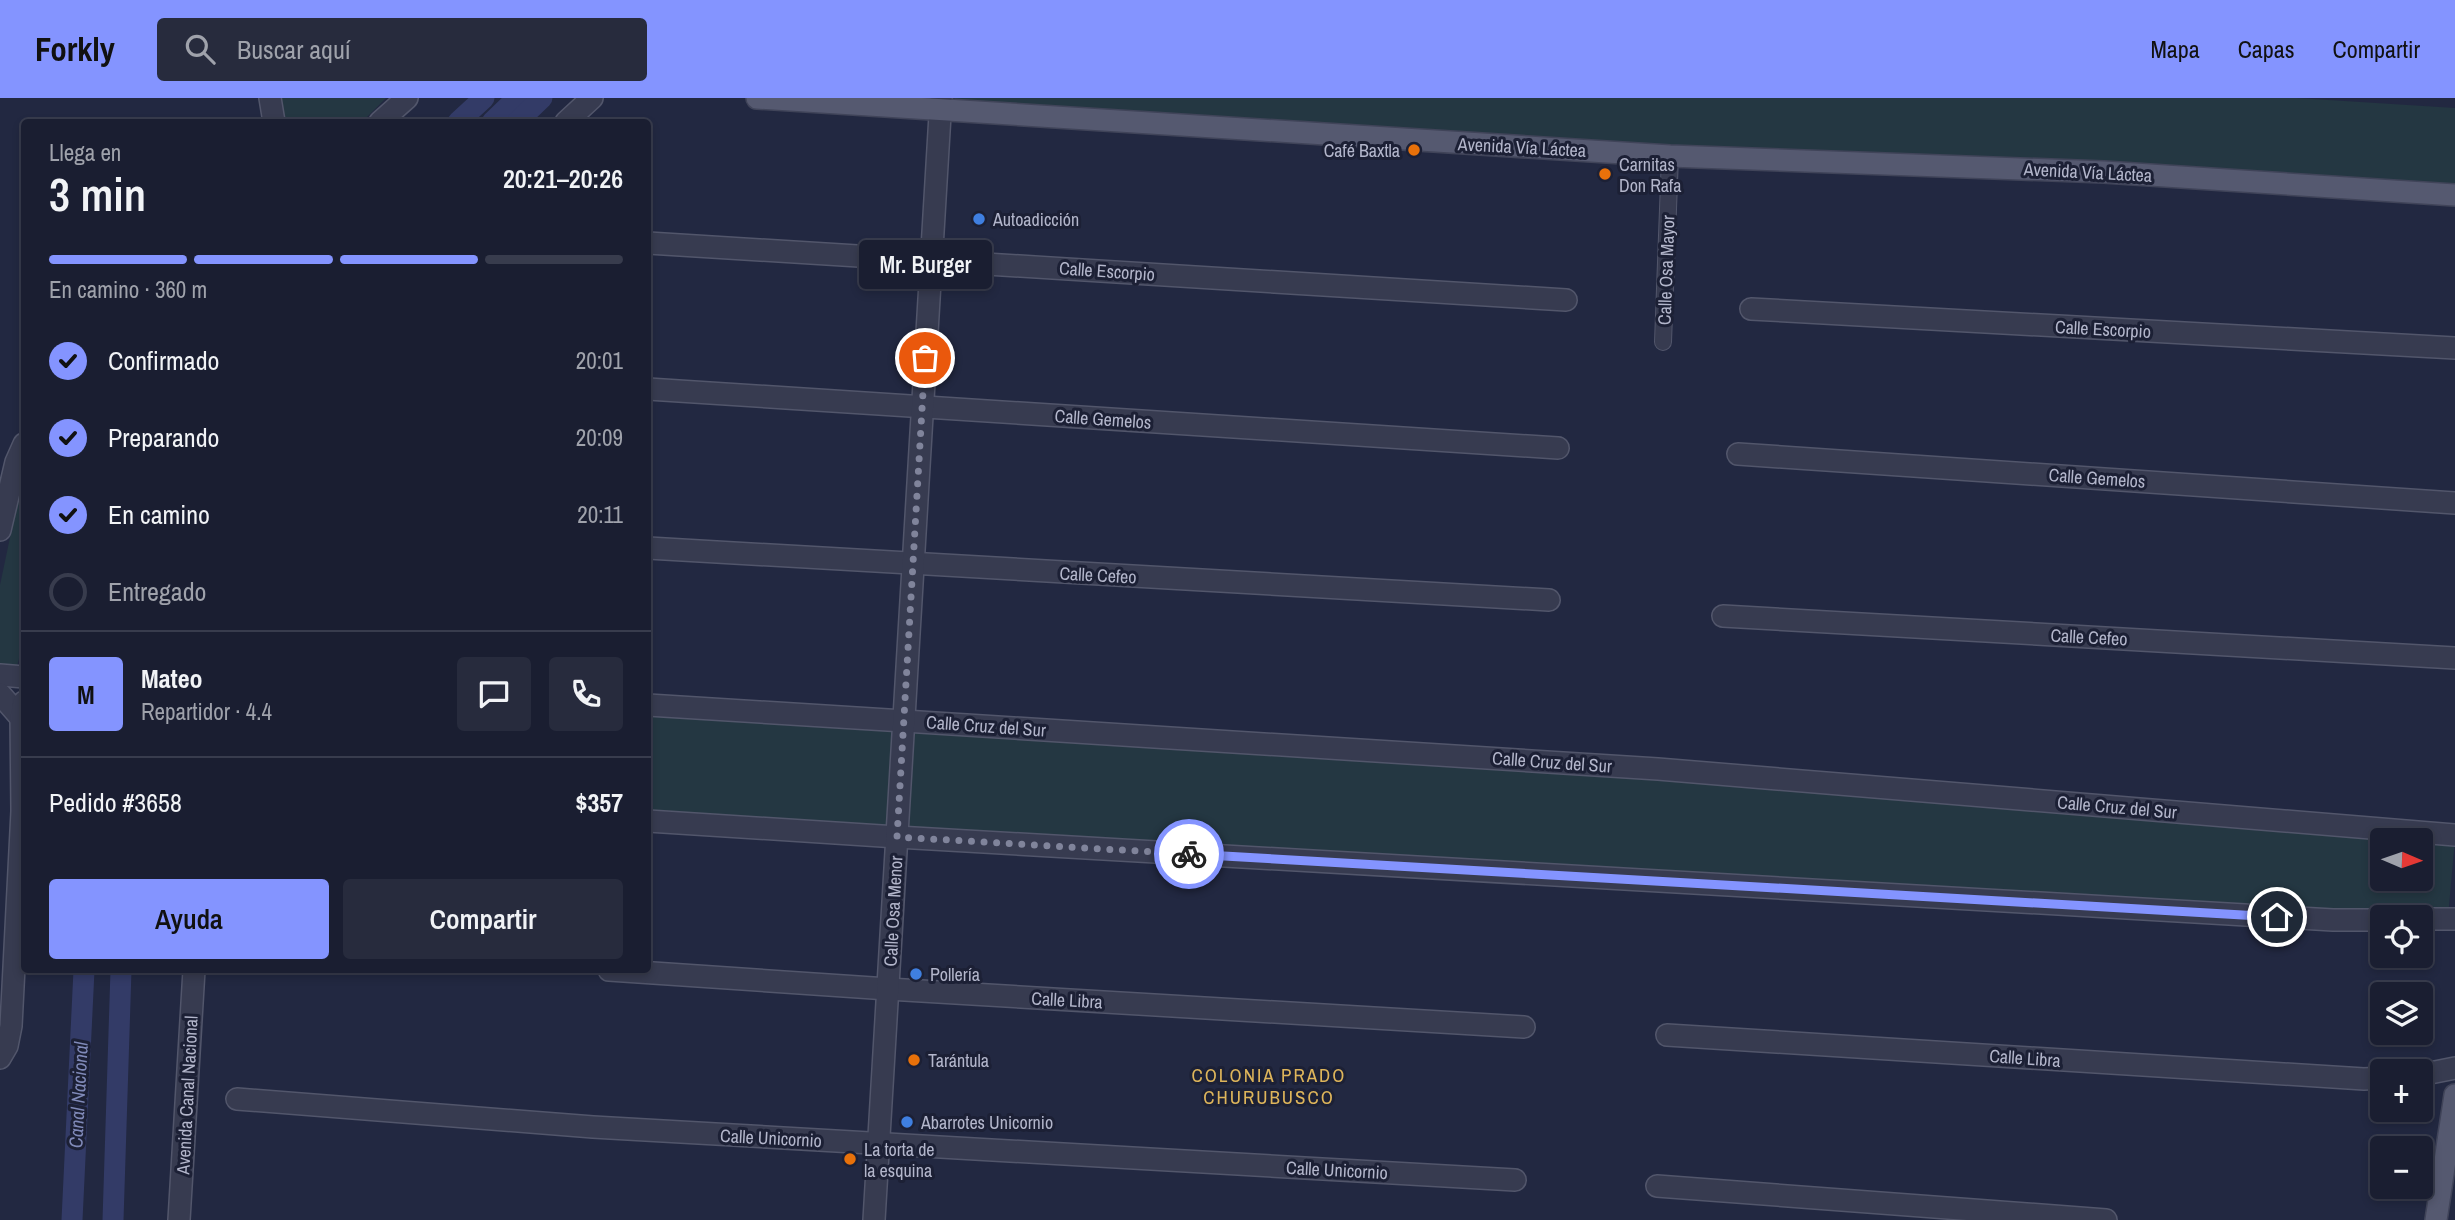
<!DOCTYPE html>
<html lang="es">
<head>
<meta charset="utf-8">
<style>
	body { margin:0; font-family:"Archivo Narrow",sans-serif; background:#272b3d; color:#f1f3f6; height:100vh; display:flex; flex-direction:column; font-size:26px; white-space:nowrap }
	* { box-sizing:border-box; margin:0 }
	p { font-size:23px; color:#9fa2ab }
	.icon { flex:none; width:38px; height:38px; fill:none; stroke:currentColor; stroke-width:2; stroke-linecap:round; stroke-linejoin:round }
	.map { position:relative; flex:1; overflow:hidden }
	.drawer { position:absolute; left:21px; top:21px; width:630px; height:854px; display:flex; flex-direction:column; background:#1a1e31; border-radius:7px; box-shadow:0 4px 10px #0003,0 0 0 2px #383c4d }
	.drawer>* { flex:none }
	.needle { width:46px; rotate:92deg }
	.buttons { position:absolute; left:2370px; top:730px; display:grid; gap:14px }
	.buttons a { display:grid; place-items:center; width:63px; height:63px; border-radius:7px; background:#1a1e31; box-shadow:0 4px 10px #0003,0 0 0 2px #383c4d; font-size:35px }
	.pin { position:absolute; display:grid; place-items:center; width:60px; height:60px; color:#fff; margin:-30px; border:4px solid #fff; border-radius:50%; box-shadow:0 2px 7px #0007 }
	.courier { position:absolute; display:grid; place-items:center; width:70px; height:70px; margin:-35px; border:5px solid #8494ff; border-radius:50%; background:#fff; color:#222; box-shadow:0 2px 9px #0007 }
	.bubble { position:absolute; height:49px; border-radius:7px; background:#1a1e31; box-shadow:0 4px 10px #0003,0 0 0 2px #383c4d; font-size:23px; font-weight:600; line-height:49px; text-align:center }
	.headline em { font-style:normal; font-weight:600 }
	.headline div { display:flex; flex-direction:column-reverse }
	.headline { display:flex; align-items:center; justify-content:space-between; height:119px; padding:0 28px }
	h1 { font-size:46px; font-weight:600; line-height:52px }
	.bar { display:grid; grid-template-columns:repeat(4,1fr); gap:10px 7px; align-content:center; height:84px; padding:0 28px }
	.bar i { height:9px; border-radius:5px; background:#383c4d }
	.bar .current { background:#8494ff }
	.bar p { grid-column:span 4 }
	.line { display:flex; align-items:center; gap:18px; padding:0 28px; border-top:2px solid #383c4d }
	.line div { flex:1 }
	.round { display:grid; place-items:center; flex:none; width:74px; height:74px; border-radius:7px; background:#272b3d }
	ol { padding:0 28px; list-style:none }
	li { display:flex; align-items:center; gap:21px; height:77px }
	li p { margin-inline-start:auto }
	li .icon { padding:7px; border-radius:50%; background:#8494ff; color:#111; stroke-width:4 }
	li:last-child { color:#9fa2ab }
	li i { width:38px; height:38px; border:4px solid #383c4d; border-radius:50% }
	.button { display:flex; gap:14px; margin-top:auto; padding:14px 28px }
	.button a { flex:1; height:80px; border-radius:7px; background:#8494ff; color:#111; font-size:28px; font-weight:600; line-height:80px; text-align:center }
	.button a+a { background:#272b3d; color:#f1f3f6 }
	header { display:flex; align-items:center; gap:42px; box-sizing:border-box; height:98px; padding:0 35px; background:#8494ff; color:#111 }
	header strong { font-size:33px }
	nav { display:flex; gap:38px; margin-inline-start:auto; font-size:24px }
	.search { width:490px; height:63px; background:#272b3d; display:flex; align-items:center; gap:18px; box-sizing:border-box; padding:0 24px; border-radius:7px; color:#9fa2ab; font-size:26px }
	.map>svg:first-child { display:block }
</style>
</head>
<body>
<header>
<strong>Forkly</strong>
<div class="search"><svg class="icon" aria-label="search" viewBox="0 0 24 24"><circle cx="10" cy="10" r="6"/><path d="M15 15l6 6"/></svg>Buscar aquí</div>
<nav><a>Mapa</a><a>Capas</a><a>Compartir</a></nav>
</header>
<div class="map">
<svg width="2455" height="1122" viewBox="0 0 2455 1122">
	<rect width="100%" height="100%" fill="#222841"/>
	<g fill="#243742" fill-rule="evenodd">
		<polygon points="280,0 386,0 362,24 286,24"/>
		<polygon points="955,0 2297,0 2455,10 2455,89 954,10"/>
		<polygon points="24,385 24,542 16,572 0,569 0,487 16,411"/>
		<path d="M648 613 932 627 2455 741 2448 819 648 715ZM2382 742H2420V780H2382Z"/>
	</g>
	<g fill="none" stroke-linecap="round" stroke-linejoin="round">
		<g stroke="#333b67" stroke-width="21">
			<polyline points="458,24 484,0"/>
			<polyline points="492,24 517,0"/>
			<polyline points="517,24 542,0"/>
			<polyline points="72,1122 84,872"/>
			<polyline points="113,1122 121,872"/>
		</g>
		<defs>
			<polyline id="pedestrian" points="1663,244 1670,58"/>
			<g id="minor">
				<polyline points="566,24 592,0"/>
				<polyline points="648,145 1566,202"/>
				<polyline points="1751,211 2455,250"/>
				<polyline points="648,291 1558,350"/>
				<polyline points="1738,356 2455,405"/>
				<polyline points="648,450 1549,502"/>
				<polyline points="1723,518 2455,560"/>
				<polyline points="648,607 904,623"/>
				<polyline points="648,723 897,739"/>
				<polyline points="609,872 888,891 1524,929"/>
				<polyline points="1667,937 2364,981 2382,980"/>
				<polyline points="2420,977 2455,970"/>
				<polyline points="237,1001 593,1029 1515,1082"/>
				<polyline points="1657,1088 2106,1122"/>
				<polyline points="179,1122 194,872"/>
			</g>
			<g id="tertiary">
				<polyline points="270,0 274,24"/>
				<polyline points="380,24 407,0"/>
				<polyline points="0,432 16,364 24,346"/>
				<polyline points="0,577 24,579"/>
				<polyline points="0,596 21,620"/>
				<polyline points="904,623 1658,671 2455,737"/>
				<polyline points="897,739 2333,822 2382,822"/>
				<polyline points="2420,821 2455,821"/>
				<polyline points="0,960 7,948 11,928 22,713 21,620 24,604"/>
				<polyline points="874,1122 941,0"/>
			</g>
			<g id="primary">
				<polyline points="757,0 1670,58 2104,74 2455,97"/>
				<polyline points="2436,1122 2455,997"/>
			</g>
		</defs>
		<use href="#pedestrian" stroke="#52566b" stroke-width="18"/>
		<use href="#minor" stroke="#52566b" stroke-width="24"/>
		<use href="#tertiary" stroke="#52566b" stroke-width="24"/>
		<use href="#primary" stroke="#404459" stroke-width="24"/>
		<use href="#pedestrian" stroke="#373b50" stroke-width="16"/>
		<use href="#minor" stroke="#373b50" stroke-width="21"/>
		<use href="#tertiary" stroke="#373b50" stroke-width="21"/>
		<use href="#primary" stroke="#555970" stroke-width="21"/>
	</g>
	<g fill="none" stroke-linecap="round" stroke-linejoin="round">
		<polyline stroke="#80849b" stroke-width="7" stroke-dasharray="0 12.6" points="925,260 897,739 1189,756"/>
		<polyline stroke="#8494ff" stroke-width="9" points="1189,756 2277,819"/>
	</g>
	<g fill="#e8710a" stroke="#1c2035" stroke-width="2.5">
		<circle cx="1414" cy="52" r="7"/>
		<circle cx="1605" cy="76" r="7"/>
		<circle cx="914" cy="962" r="7"/>
		<circle cx="850" cy="1061" r="7"/>
	</g>
	<g fill="#3f7fe0" stroke="#1c2035" stroke-width="2.5">
		<circle cx="979" cy="121" r="7"/>
		<circle cx="916" cy="876" r="7"/>
		<circle cx="907" cy="1024" r="7"/>
	</g>
	<g text-anchor="middle" dominant-baseline="central" stroke-width="6" stroke-linejoin="round" paint-order="stroke">
		<g font-size="18" fill="#b3b6cb" stroke="#1c2035">
			<text transform="translate(1522 49) rotate(3)">Avenida Vía Láctea</text>
			<text transform="translate(2088 74) rotate(3)">Avenida Vía Láctea</text>
			<text transform="translate(1666 172) rotate(-88)">Calle Osa Mayor</text>
			<text transform="translate(1107 173) rotate(4)">Calle Escorpio</text>
			<text transform="translate(2103 231) rotate(3)">Calle Escorpio</text>
			<text transform="translate(1103 321) rotate(4)">Calle Gemelos</text>
			<text transform="translate(2097 380) rotate(4)">Calle Gemelos</text>
			<text transform="translate(1098 477) rotate(3)">Calle Cefeo</text>
			<text transform="translate(2089 539) rotate(3)">Calle Cefeo</text>
			<text transform="translate(986 628) rotate(4)">Calle Cruz del Sur</text>
			<text transform="translate(1552 664) rotate(4)">Calle Cruz del Sur</text>
			<text transform="translate(2117 709) rotate(5)">Calle Cruz del Sur</text>
			<text transform="translate(893 813) rotate(-87)">Calle Osa Menor</text>
			<text transform="translate(1067 902) rotate(3)">Calle Libra</text>
			<text transform="translate(2025 960) rotate(4)">Calle Libra</text>
			<text transform="translate(187 997) rotate(-87)">Avenida Canal Nacional</text>
			<text transform="translate(771 1040) rotate(3)">Calle Unicornio</text>
			<text transform="translate(1337 1072) rotate(3)">Calle Unicornio</text>
		</g>
		<g font-size="18" fill="#b3b6cb" stroke="#1c2035" text-anchor="start">
			<text x="1400" y="52" text-anchor="end">Café Baxtla</text>
			<text x="1619" y="66">Carnitas<tspan x="1619" dy="21">Don Rafa</tspan></text>
			<text x="993" y="121">Autoadicción</text>
			<text x="930" y="876">Pollería</text>
			<text x="928" y="962">Tarántula</text>
			<text x="921" y="1024">Abarrotes Unicornio</text>
			<text x="864" y="1051">La torta de<tspan x="864" dy="21">la esquina</tspan></text>
		</g>
		<g font-size="19" letter-spacing="2" fill="#deb55b" stroke="#1c2035">
			<text x="1269" y="977">COLONIA PRADO<tspan x="1269" dy="22">CHURUBUSCO</tspan></text>
		</g>
		<g font-size="19" font-style="italic" fill="#808ab9" stroke="#1c2035">
			<text transform="translate(78 997) rotate(-87)">Canal Nacional</text>
		</g>
	</g>
</svg>
<div class="buttons">
<a><svg class="needle" viewBox="-14 -14 28 28"><path d="M0-13l5 13h-10z" fill="#e53935"/><path d="M0 13l5-13h-10z" fill="#9fa2ab"/></svg></a>
<a><svg class="icon" aria-label="locate" viewBox="0 0 24 24"><circle cx="12" cy="12" r="6"/><path d="M12 2v4M12 18v4M2 12h4M18 12h4"/></svg></a>
<a><svg class="icon" aria-label="layers" viewBox="0 0 24 24"><path d="M12 4l9 5-9 5-9-5zM3 14l9 5 9-5"/></svg></a>
<a>+</a>
<a>−</a>
</div>
<div class="pin" style="left:925px;top:260px;background:#ea580c"><svg class="icon" aria-label="bag" viewBox="0 0 24 24"><path d="M5 8h14l-1 12H6zM9 8a3 3 0 0 1 6 0"/></svg></div>
<div class="pin" style="left:2277px;top:819px;background:#1f2937"><svg class="icon" aria-label="home" viewBox="0 0 24 24"><path d="M3 11l9-7 9 7M6 9v11h12V9"/></svg></div>
<div class="courier" style="left:1189px;top:756px"><svg class="icon" aria-label="bike" viewBox="0 0 24 24"><circle cx="6" cy="16" r="4"/><circle cx="18" cy="16" r="4"/><path d="M6 16l4-8h5l3 8M10 8l3 8H6M13 5h3"/></svg></div>
<div class="bubble" style="left:859px;top:142px;width:133px">Mr. Burger</div>
<section class="drawer">
<div class="headline"><div><h1>3 min</h1><p>Llega en</p></div><em>20:21–20:26</em></div>
<div class="bar"><i class="current"></i><i class="current"></i><i class="current"></i><i></i><p>En camino · 360 m</p></div>
<ol>
<li><svg class="icon" aria-label="check" viewBox="0 0 24 24"><path d="M5 12l5 5 9-10"/></svg>Confirmado<p>20:01</p></li>
<li><svg class="icon" aria-label="check" viewBox="0 0 24 24"><path d="M5 12l5 5 9-10"/></svg>Preparando<p>20:09</p></li>
<li><svg class="icon" aria-label="check" viewBox="0 0 24 24"><path d="M5 12l5 5 9-10"/></svg>En camino<p>20:11</p></li>
<li><i></i>Entregado</li>
</ol>
<div class="line" style="height:126px"><b class="round" style="background:#8494ff;color:#111">M</b><div><b>Mateo</b><p>Repartidor · 4.4</p></div><a class="round"><svg class="icon" aria-label="chat" viewBox="0 0 24 24"><path d="M4 5h16v11H9l-5 4z"/></svg></a><a class="round"><svg class="icon" aria-label="phone" viewBox="0 0 24 24"><path d="M5 4h4l2 5-3 2q2 4 5 5l2-3 5 2v4C11 20 4 13 5 4z"/></svg></a></div>
<div class="line" style="height:91px"><div>Pedido #3658</div><b>$357</b></div>
<div class="button"><a>Ayuda</a><a>Compartir</a></div>
</section>
</div>
</body>
</html>
